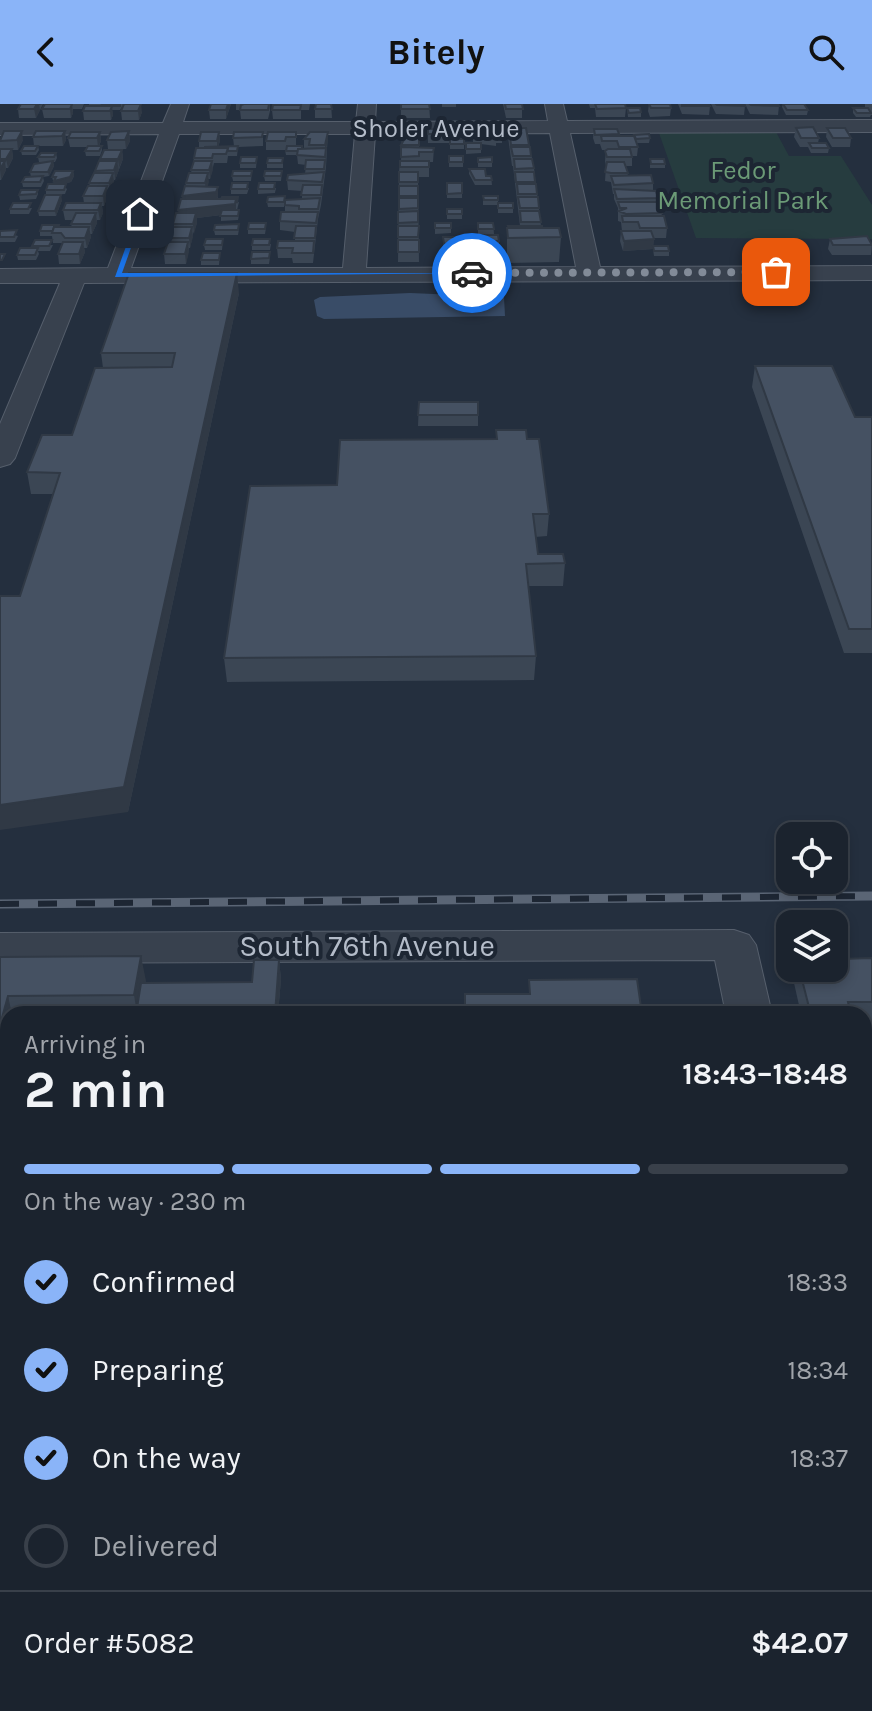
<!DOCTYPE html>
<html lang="en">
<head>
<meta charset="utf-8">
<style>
	body { margin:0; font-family:Karla,sans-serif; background:#242b36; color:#f1f3f6; height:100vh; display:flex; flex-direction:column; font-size:30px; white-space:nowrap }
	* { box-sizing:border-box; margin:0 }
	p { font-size:26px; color:#a0a4aa }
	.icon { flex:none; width:44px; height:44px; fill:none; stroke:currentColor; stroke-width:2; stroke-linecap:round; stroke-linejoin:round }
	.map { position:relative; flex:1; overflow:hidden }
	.details { position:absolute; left:0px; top:902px; width:872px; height:706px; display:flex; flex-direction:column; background:#1b232e; border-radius:24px 24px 0 0; box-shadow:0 4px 12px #0003,0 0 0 2px #39404a }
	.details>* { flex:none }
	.tools { position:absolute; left:776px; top:718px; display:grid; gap:16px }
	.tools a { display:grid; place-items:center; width:72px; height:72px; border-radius:16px; background:#1b232e; box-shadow:0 4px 12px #0003,0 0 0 2px #39404a; font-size:40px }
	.pin { position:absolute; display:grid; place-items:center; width:68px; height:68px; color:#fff; margin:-34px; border-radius:16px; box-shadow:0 4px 12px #0006 }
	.courier { position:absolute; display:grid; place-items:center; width:80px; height:80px; margin:-40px; border:6px solid #1a73e8; border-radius:50%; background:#fff; color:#222; box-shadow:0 2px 10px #0007 }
	.head em { font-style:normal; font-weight:700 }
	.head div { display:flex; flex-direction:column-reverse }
	.head { display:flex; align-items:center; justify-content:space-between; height:136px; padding:0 24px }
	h1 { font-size:52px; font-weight:700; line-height:60px }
	.bar { display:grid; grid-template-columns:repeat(4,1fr); gap:12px 8px; align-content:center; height:96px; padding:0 24px }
	.bar i { height:10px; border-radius:6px; background:#39404a }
	.bar .on { background:#8ab4f8 }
	.bar p { grid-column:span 4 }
	.line { display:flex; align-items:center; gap:20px; padding:0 24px; border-top:2px solid #39404a }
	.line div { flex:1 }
	ol { padding:0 24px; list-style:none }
	li { display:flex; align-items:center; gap:24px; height:88px }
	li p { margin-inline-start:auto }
	li .icon { padding:8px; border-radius:50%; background:#8ab4f8; color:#111; stroke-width:4 }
	li:last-child { color:#a0a4aa }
	li i { width:44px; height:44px; border:4px solid #39404a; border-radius:50% }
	header { display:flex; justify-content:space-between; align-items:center; height:104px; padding:0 24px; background:#8ab4f8; color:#111; font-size:36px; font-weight:700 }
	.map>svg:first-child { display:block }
</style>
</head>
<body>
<header><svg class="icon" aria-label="back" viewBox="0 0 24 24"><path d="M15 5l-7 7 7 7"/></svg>Bitely<svg class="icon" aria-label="search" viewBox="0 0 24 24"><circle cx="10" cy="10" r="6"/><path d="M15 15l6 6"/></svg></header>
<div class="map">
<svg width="872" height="1607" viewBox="0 0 872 1607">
	<rect width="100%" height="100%" fill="#242f3e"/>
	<g fill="#263c3f">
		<polygon points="776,28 789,52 841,52 872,101 872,135 696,134 659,29"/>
		<rect x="0" y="1181" width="8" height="186"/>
	</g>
	<polygon fill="#394c67" points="410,189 504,193 505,212 324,215 317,212 314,196 320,193"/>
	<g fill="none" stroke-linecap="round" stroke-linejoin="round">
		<defs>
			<g id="minor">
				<path d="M171 0H189L183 18H356L358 0H376L375 18 548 17 545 0H563L567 17 872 16V28L570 29 600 163 872 162V176L84 179 15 354 10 360 0 363V320L60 179H0V165L108 164 159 30 0 31V19H163ZM550 29 576 163 366 164 375 30ZM179 30H355L343 164H131Z"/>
				<polygon points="734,826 749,831 756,841 772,910 726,910 715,856 0,859 0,829"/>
				<rect x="864" y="1118" width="8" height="42"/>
				<rect x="0" y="1126" width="8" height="42"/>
				<polygon points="864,1424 872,1427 872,1521 864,1518"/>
			</g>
		</defs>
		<use href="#minor" stroke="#565f6c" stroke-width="2"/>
		<use href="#minor" fill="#38414e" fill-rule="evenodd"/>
		<defs>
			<polyline id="rail" points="0,800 872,792"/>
		</defs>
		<use href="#rail" stroke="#5a6575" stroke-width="9"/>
		<use href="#rail" stroke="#1d2633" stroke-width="6" stroke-dasharray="19" stroke-linecap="butt"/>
	</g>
	<g fill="#3b4654">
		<polygon points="43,0 36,14 19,14 18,5"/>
		<polygon points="45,0 84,0 82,5 73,5 73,9 71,14 44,14 42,5"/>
		<polygon points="89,0 122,0 142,8 139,16 122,16 121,7 122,3 120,6 112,6 113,11 111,16 84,16 83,7 101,1 89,1"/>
		<polygon points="211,0 231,0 226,15 210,15 209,6"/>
		<polygon points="236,0 270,0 270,7 268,15 241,15 240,6 236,6"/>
		<polygon points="284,0 310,0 309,6 301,6 301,15 273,15 272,6"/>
		<polygon points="331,0 332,14 315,14 315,5"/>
		<polygon points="401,0 429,0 430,14 401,14"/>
		<rect x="442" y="0" width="14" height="3"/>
		<polygon points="503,0 522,0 522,14 506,14"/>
		<polygon points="589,0 625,0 626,4 625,13 596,13 595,4 590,4"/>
		<polygon points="649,0 671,4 670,12 650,13 648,7"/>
		<polygon points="678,0 709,0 710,2 709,11 682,10"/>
		<polygon points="711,0 744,0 745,2 744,11 716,10"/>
		<polygon points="745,0 778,0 779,2 778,11 750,10"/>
		<polygon points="783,0 804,0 808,6 807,11 786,11 782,3"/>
		<polygon points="865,0 872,0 872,11 871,11 870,13 856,13 853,9 853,4 865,4"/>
		<polygon points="627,4 641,8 641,13 628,13"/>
		<polygon points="509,24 526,24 534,64 541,122 542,124 561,133 559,158 507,159 507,124 520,122 513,62 512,62 508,33"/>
		<polygon points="796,24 819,34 818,39 829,44 828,49 811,49 808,43 800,43 794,33"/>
		<polygon points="827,24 851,34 850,43 832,43 826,33"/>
		<polygon points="402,25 419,25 419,44 434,44 433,58 429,58 429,73 418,73 419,158 398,158 399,68 400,57 401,57"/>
		<polygon points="428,25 457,25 457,35 464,35 464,45 450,45 450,39 428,39"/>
		<polygon points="473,25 502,30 502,39 496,39 496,42 481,40 481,49 466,50 466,39 473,39"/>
		<polygon points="594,25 619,30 619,32 650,34 649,39 637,39 638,43 637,52 632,52 632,62 626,62 628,72 653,79 653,87 658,94 662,112 667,124 666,134 654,134 653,142 669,147 669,152 654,152 653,145 623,147 620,137 621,127 622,127 621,118 618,117 618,104 614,95 614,90 613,90 611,78 605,77 606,62 605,57 606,46 602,46 600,40 595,40 593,34"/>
		<polygon points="65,27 66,36 63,42 38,42 39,46 36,51 22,51 21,47 34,42 33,33"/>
		<polygon points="129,27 130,37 126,45 108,45 107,36"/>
		<polygon points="100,28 101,37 99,42 102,42 102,46 100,52 86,52 85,47 87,43 70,43 68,34"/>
		<polygon points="219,28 220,37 218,43 234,42 233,34 263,28 263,42 238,43 237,52 228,52 227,59 214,59 210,75 208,75 208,82 218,83 218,95 239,98 237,106 239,111 238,116 221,117 221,111 197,114 197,119 193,130 190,144 189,144 186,160 165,160 164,150 169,138 169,134 173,123 173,120 179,109 186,79 191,69 194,54 199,44 199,37"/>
		<polygon points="296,28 296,42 302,45 304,44 304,35 328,28 326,63 321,101 318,115 313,159 293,159 292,154 278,154 277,144 295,137 295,128 280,126 280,117 285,108 285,99 284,103 268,103 267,98 285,92 285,97 302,95 302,87 288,86 287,76 305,70 306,61 298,60 297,51 286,51 285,46 266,46 266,37"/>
		<polygon points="0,34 23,36 18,46 12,46 13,54 8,64 6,64 6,66 1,76 0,76"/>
		<polygon points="122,46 123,55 115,76 114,76 114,78 110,88 108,88 108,91 104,102 102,102 103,109 100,116 97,116 97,119 92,130 90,130 91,133 87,144 84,144 85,148 80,160 59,160 58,150 62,139 53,139 52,132 40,132 40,127 59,123 72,123 71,120 73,116 65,116 63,106 84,99 83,92 90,82 89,79 95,69 95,67 100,55"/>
		<polygon points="56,49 57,54 55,58 53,58 54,62 49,72 43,73 44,77 41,83 23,83 22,78 31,73 30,68 48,58 39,58 38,53"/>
		<rect x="449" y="52" width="14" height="11"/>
		<polygon points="257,53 256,64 240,64 240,59"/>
		<polygon points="492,53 492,63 478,63 478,54"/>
		<polygon points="283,54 283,64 267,64 267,59"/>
		<polygon points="650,55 665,60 665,64 650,64"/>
		<polygon points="469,65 486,72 491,72 492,81 475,81 469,70"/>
		<polygon points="73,67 74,72 71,78 62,80 67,85 65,90 46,91 46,86 54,80 52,73"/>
		<polygon points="252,67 251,77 233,77 232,72"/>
		<polygon points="282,67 281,77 265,77 264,72"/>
		<rect x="447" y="79" width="15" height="15"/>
		<polygon points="249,84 247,90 231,90 231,85"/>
		<polygon points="276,84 275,89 258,90 258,85"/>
		<polygon points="38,86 38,90 36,95 20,96 19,91"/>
		<polygon points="483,92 498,92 498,99 513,99 513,109 498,109 498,101 483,101"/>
		<polygon points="62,96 56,112 39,112 38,107"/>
		<polygon points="32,104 29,110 10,110 10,105"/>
		<rect x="447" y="105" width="15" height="10"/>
		<polygon points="435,119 451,119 451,129 435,130"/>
		<polygon points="478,119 493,119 494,130 478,130"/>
		<polygon points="266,124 265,130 248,130 248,125"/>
		<polygon points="239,125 238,131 215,131 214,126"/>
		<polygon points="0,127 18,132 15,138 0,138"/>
		<polygon points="484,131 499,137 499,142 484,142"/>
		<polygon points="443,133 463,139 463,158 443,158"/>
		<polygon points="223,135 222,146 205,146 204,141"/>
		<polygon points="830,135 872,140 871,151 832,151 828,145"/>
		<polygon points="271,140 270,146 252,146 252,141"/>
		<polygon points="53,141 50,147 38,147 39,150 36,156 18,156 17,151 33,144 32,142"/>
		<polygon points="220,149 219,161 201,161 201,156"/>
		<polygon points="270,153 269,160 251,160 251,155"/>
		<polygon points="239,189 128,708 20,492 53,390 31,390 27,368 72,331 103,264 101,249"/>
		<polygon points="755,262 855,313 872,313 872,549 844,549 752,283"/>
		<polygon points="419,298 478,298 478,322 418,322"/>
		<polygon points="496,326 527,335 549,410 547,432 535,433 538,450 565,459 563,482 528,482 536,552 534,576 227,578 224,554 337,381 496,335"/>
		<polygon points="0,853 146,877 145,879 252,878 279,856 281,875 278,910 8,910 4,958 8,958 8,1072 0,1072"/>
		<polygon points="872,854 872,918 864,918 864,910 801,910 794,879 797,864 834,864 839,859 840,855"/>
		<polygon points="0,1372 8,1419 0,1420"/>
		<rect x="0" y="1435" width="8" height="107"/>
	</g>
	<g fill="#303945">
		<polygon points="37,0 39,0 40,6 36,14 34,5"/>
		<polygon points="72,0 73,9 71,14 70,5"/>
		<polygon points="141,0 142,8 139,16 138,7"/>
		<polygon points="228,0 231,0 226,15 226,6"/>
		<polygon points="112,2 113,11 111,16 110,7"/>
		<polygon points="22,27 23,36 18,46 17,36"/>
		<polygon points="65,27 66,36 63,42 62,32"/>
		<polygon points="129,27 130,37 126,45 125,36"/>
		<polygon points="100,28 101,37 98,43 97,34"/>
		<polygon points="219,28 220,37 217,46 217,37"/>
		<polygon points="328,28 328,37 326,45 326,63 325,41"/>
		<polygon points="12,45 13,54 8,64 6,55"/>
		<polygon points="122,46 123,55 119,64 118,55"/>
		<polygon points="5,57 6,66 1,76 0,65"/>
		<polygon points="53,57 54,62 49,72 48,68"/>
		<polygon points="117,57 119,66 115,76 114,66"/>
		<polygon points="212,57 213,66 210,75 209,66"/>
		<polygon points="73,67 74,72 71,78 54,82 54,77"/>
		<polygon points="113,69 114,78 110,88 109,79"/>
		<polygon points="208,69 209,78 206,88 205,79"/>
		<polygon points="107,82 108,91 104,102 103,92"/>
		<polygon points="218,83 218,92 217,98 183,102 182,92"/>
		<polygon points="61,91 62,96 56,112 55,107"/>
		<polygon points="236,95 236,109 197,114 197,119 194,130 193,120 179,116 178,106"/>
		<polygon points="101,99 103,109 100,116 98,106"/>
		<polygon points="96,109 97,119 92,130 91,120"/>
		<polygon points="89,123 91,133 87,144 85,134"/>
		<polygon points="192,123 193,133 190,144 189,134"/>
		<polygon points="654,135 653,145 623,147 624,137"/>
		<polygon points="83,138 85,148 80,160 79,150"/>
		<polygon points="188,138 189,148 186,160 185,150"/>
		<polygon points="237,169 239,189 128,708 0,726 0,701"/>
		<polygon points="141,852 146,877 140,910 137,910 134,891"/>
		<polygon points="279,856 281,875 278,910 275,910"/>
		<polygon points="8,892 12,910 8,910 8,941 4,958 0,945 0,921"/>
	</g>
	<g fill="#455162" stroke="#303945" stroke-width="2">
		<polygon points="21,0 37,0 34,5 18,5"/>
		<polygon points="45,0 72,0 70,5 42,5"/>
		<polygon points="102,0 120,0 120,2 101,2"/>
		<polygon points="124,0 141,0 138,7 121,7"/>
		<polygon points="211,0 228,0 226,6 209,6"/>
		<polygon points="244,0 269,0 268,6 240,6 241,1"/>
		<polygon points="316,0 331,0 332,5 315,5"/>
		<polygon points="401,0 429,0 430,5 401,5"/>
		<polygon points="505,0 522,0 523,5 506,5"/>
		<polygon points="595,0 625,0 626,4 597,5"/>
		<polygon points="649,0 670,0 671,4 651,4"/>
		<polygon points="682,0 709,0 710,2 682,2"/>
		<polygon points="716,0 744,0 745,2 717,1"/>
		<polygon points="750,0 778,0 779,2 751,1"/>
		<polygon points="783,0 804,0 808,6 787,6"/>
		<polygon points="273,1 301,1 300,6 272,6"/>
		<polygon points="85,2 112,2 110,7 83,7"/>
		<polygon points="627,4 640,4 641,8 629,9"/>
		<polygon points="853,4 868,4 871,9 857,9"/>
		<polygon points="813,23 819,34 801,34 796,24"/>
		<polygon points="509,24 526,24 529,41 511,41"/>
		<polygon points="827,24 845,24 851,34 833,34"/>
		<polygon points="402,25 419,25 419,41 401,41 405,34 402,34"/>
		<rect x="428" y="25" width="29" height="5"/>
		<polygon points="473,25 501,25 502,30 496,30 497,33 473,30"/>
		<polygon points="594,25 617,25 619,30 595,31"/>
		<polygon points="4,27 22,27 17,36 0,37"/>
		<polygon points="36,27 65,27 62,32 33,33"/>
		<polygon points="129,27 125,36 107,36 111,28"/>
		<polygon points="71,28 100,28 97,34 68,34"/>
		<polygon points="201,28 219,28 217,37 199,37"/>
		<polygon points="234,28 263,28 262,33 233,34"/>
		<polygon points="268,28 296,28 296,33 286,33 285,37 266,37"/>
		<polygon points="310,28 328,28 325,41 309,41 310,35 304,35"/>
		<polygon points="649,30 650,34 636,35 634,31"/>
		<polygon points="601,32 634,32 638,43 619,43 617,37 602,37"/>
		<rect x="450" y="35" width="14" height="5"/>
		<rect x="466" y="39" width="15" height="6"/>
		<polygon points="809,39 826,39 829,44 812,44"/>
		<polygon points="24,42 38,42 35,47 21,47"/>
		<polygon points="88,42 102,42 99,47 85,47"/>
		<polygon points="238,42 237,47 227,47 228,44 205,44 205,43"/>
		<polygon points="287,42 302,42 302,45 298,45 298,47 286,47"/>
		<polygon points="401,43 434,44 433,48 419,48 419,52 401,53"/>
		<polygon points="511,43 530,43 531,52 513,52"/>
		<polygon points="196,44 228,44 226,50 213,50 212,54 194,54"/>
		<polygon points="326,44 325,53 297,51 298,45"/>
		<polygon points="0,45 12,45 6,55 0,55"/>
		<polygon points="608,45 630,45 632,53 607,53 605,47"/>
		<polygon points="104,46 122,46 118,55 100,55"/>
		<polygon points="41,49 56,49 54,53 38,53"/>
		<rect x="449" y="52" width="14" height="6"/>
		<polygon points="241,53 257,53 256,59 240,59"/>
		<polygon points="492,53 492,58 478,58 478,54"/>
		<polygon points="268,54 283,54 282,59 267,59"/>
		<polygon points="514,55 532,55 534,64 515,65"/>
		<polygon points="650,55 664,55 665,60 651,60"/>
		<polygon points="306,56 325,56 324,65 305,65"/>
		<polygon points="0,57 5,57 0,65"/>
		<polygon points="53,57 48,68 30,68 34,60"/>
		<polygon points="99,57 117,57 114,66 95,67"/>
		<polygon points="194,57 212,57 209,66 191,66"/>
		<rect x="400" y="57" width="29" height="6"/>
		<polygon points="607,58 624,58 628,69 611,69 605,68"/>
		<polygon points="469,65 485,65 486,72 491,72 492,76 475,76"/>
		<polygon points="55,67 73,67 70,73 54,77 56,73 52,73"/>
		<polygon points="233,67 252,67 251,72 232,72"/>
		<polygon points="265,67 282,67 281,72 264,72"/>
		<polygon points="324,68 322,78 287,76 288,71"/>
		<rect x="399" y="68" width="19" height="10"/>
		<polygon points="515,68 534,68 535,78 516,78"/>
		<polygon points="94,69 113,69 109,79 89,79"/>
		<polygon points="189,69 208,69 205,79 186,79"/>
		<polygon points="651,71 653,79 614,81 611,72"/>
		<polygon points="43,72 40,78 22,78 25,73"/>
		<polygon points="232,79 248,79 247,85 231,85"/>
		<polygon points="259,79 275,79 274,85 258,85"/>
		<polygon points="447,79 462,79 462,89 447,90"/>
		<polygon points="48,80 66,80 64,86 46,86"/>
		<polygon points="517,80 536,80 537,90 518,90"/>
		<polygon points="303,81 322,81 321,91 301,91"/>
		<polygon points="88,82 107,82 103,92 83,92"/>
		<polygon points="185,82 218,83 216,88 182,92"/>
		<rect x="399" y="82" width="19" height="10"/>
		<polygon points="614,85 656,87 658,94 617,95"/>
		<polygon points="21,86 38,86 36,90 19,91"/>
		<polygon points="45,91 61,91 55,107 38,107"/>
		<polygon points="285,92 284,98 267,98 268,93"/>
		<polygon points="483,92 498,92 498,96 484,96"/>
		<polygon points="222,93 238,93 237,99 236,95 221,95"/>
		<polygon points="518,93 538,93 539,104 520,104"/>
		<polygon points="320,94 318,105 299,105 299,102 285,101 285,96"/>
		<polygon points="399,94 418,94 418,104 399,105"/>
		<polygon points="181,95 236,95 235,100 178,106"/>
		<polygon points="618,98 658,98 662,109 626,110 619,107 627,104 620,104"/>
		<polygon points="13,99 31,99 28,105 10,105"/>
		<polygon points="66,99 101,99 98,106 63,106"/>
		<rect x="498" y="99" width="15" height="5"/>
		<rect x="447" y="105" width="15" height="5"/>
		<polygon points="222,106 239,106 238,112 220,112"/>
		<polygon points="418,107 418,118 398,119 398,108"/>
		<polygon points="520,107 539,107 541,118 521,118"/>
		<polygon points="281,108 318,108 316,119 280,117"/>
		<polygon points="76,109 96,109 91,120 71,120"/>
		<polygon points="176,109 196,109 193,120 173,120"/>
		<polygon points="622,112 664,112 667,124 640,124 638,118 623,118"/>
		<polygon points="249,119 266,119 265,125 248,125"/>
		<rect x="435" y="119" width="16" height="5"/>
		<polygon points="478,119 493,119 494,125 478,125"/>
		<polygon points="239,120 238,126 214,126 215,121"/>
		<polygon points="42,121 59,121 58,123 54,123 53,127 40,127"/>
		<polygon points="296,122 316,122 315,134 294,134"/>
		<polygon points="398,122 419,122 418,133 398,133"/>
		<polygon points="508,122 542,122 542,124 509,124"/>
		<polygon points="54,123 89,123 85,134 65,134 61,129 52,129"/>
		<polygon points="172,123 192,123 189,134 169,134"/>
		<polygon points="507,124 559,124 561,133 508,134"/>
		<polygon points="17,126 14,133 0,133 0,127"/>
		<polygon points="621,127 651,127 654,135 624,137"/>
		<polygon points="484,131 498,131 499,137 484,137"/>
		<polygon points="867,132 872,141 833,141 830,135"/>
		<polygon points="443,133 463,133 463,139 444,140"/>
		<polygon points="206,135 223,135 222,141 204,141"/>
		<polygon points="253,135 270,135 269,141 252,141"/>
		<polygon points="35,136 52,136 49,142 32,142"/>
		<rect x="398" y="136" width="21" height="12"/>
		<polygon points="278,137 314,137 313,149 292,149 293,144 277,144"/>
		<polygon points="63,138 83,138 79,150 58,150"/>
		<polygon points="168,138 188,138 185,150 164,150"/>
		<polygon points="653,142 668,142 669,147 654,147"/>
		<polygon points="20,144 38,144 35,151 17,151"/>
		<rect x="443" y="144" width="20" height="9"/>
		<polygon points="252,148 270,148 269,154 251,155"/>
		<polygon points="203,149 220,149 219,156 201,156"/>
		<polygon points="0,150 5,150 2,156 0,156"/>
		<polygon points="129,169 237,169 124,683 0,701 0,492 20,492 60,369 27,368 42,331 72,331 95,264 172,263 175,249 101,249"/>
		<polygon points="755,262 832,262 855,313 872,313 872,525 849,525"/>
		<polygon points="419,298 478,298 478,311 418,311"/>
		<polygon points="496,326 526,326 527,335 539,335 549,410 533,410 538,450 563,450 565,459 526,460 536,552 224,554 250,382 337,381 340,336 497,335"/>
		<polygon points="141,852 134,891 8,892 0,921 0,853"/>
		<polygon points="872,854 872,898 848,898 850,907 810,907 799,864 834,864 834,859 842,859 840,855"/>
		<polygon points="254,856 279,856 275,910 136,910 141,879 252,878"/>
		<polygon points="637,875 642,910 465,910 465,890 530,890 529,876"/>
		<rect x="0" y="958" width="8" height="95"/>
		<polygon points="0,1372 8,1372 8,1400 5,1413 0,1413"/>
		<rect x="0" y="1435" width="8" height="95"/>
	</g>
	<polygon fill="#1a73e8" points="138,109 143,110 122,169 476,169 115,173"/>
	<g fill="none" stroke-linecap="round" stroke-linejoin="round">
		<polyline stroke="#828b98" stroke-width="8" stroke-dasharray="0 14.4" points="472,169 776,168"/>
	</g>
	<g text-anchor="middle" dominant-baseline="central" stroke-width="8" stroke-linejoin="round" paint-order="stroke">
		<g font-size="26" fill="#b4bcc9" stroke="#1d2633">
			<text x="436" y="24">Sholer Avenue</text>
		</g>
		<g font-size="26" fill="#6b9a76" stroke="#1d2633">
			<text x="743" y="66">Fedor<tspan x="743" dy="30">Memorial Park</tspan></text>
		</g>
		<g font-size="30" fill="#b4bcc9" stroke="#1d2633">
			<text x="367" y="842">South 76th Avenue</text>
		</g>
	</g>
</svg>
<div class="tools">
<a><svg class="icon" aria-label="locate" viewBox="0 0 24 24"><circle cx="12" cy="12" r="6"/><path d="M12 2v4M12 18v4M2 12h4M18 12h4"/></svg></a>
<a><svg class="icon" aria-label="layers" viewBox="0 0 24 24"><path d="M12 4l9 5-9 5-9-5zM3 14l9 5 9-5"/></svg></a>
</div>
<div class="pin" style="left:776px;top:168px;background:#ea580c"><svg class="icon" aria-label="bag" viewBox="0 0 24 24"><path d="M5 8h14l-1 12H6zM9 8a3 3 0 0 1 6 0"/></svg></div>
<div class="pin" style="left:140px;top:110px;background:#1f2937"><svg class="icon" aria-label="home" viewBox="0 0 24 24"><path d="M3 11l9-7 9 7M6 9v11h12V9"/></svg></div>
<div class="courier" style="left:472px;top:169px"><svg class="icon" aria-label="car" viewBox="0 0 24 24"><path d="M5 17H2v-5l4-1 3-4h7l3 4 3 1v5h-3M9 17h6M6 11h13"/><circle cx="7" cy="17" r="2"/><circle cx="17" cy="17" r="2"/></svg></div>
<section class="details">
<div class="head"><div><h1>2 min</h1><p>Arriving in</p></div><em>18:43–18:48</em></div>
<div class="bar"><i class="on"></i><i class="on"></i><i class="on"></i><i></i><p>On the way · 230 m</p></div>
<ol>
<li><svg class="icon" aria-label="check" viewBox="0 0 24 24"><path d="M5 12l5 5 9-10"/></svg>Confirmed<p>18:33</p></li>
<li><svg class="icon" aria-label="check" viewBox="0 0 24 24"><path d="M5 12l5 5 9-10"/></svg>Preparing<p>18:34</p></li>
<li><svg class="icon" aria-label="check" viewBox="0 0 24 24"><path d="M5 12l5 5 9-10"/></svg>On the way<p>18:37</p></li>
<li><i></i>Delivered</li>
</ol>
<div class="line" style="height:104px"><div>Order #5082</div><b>$42.07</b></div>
</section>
</div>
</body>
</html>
